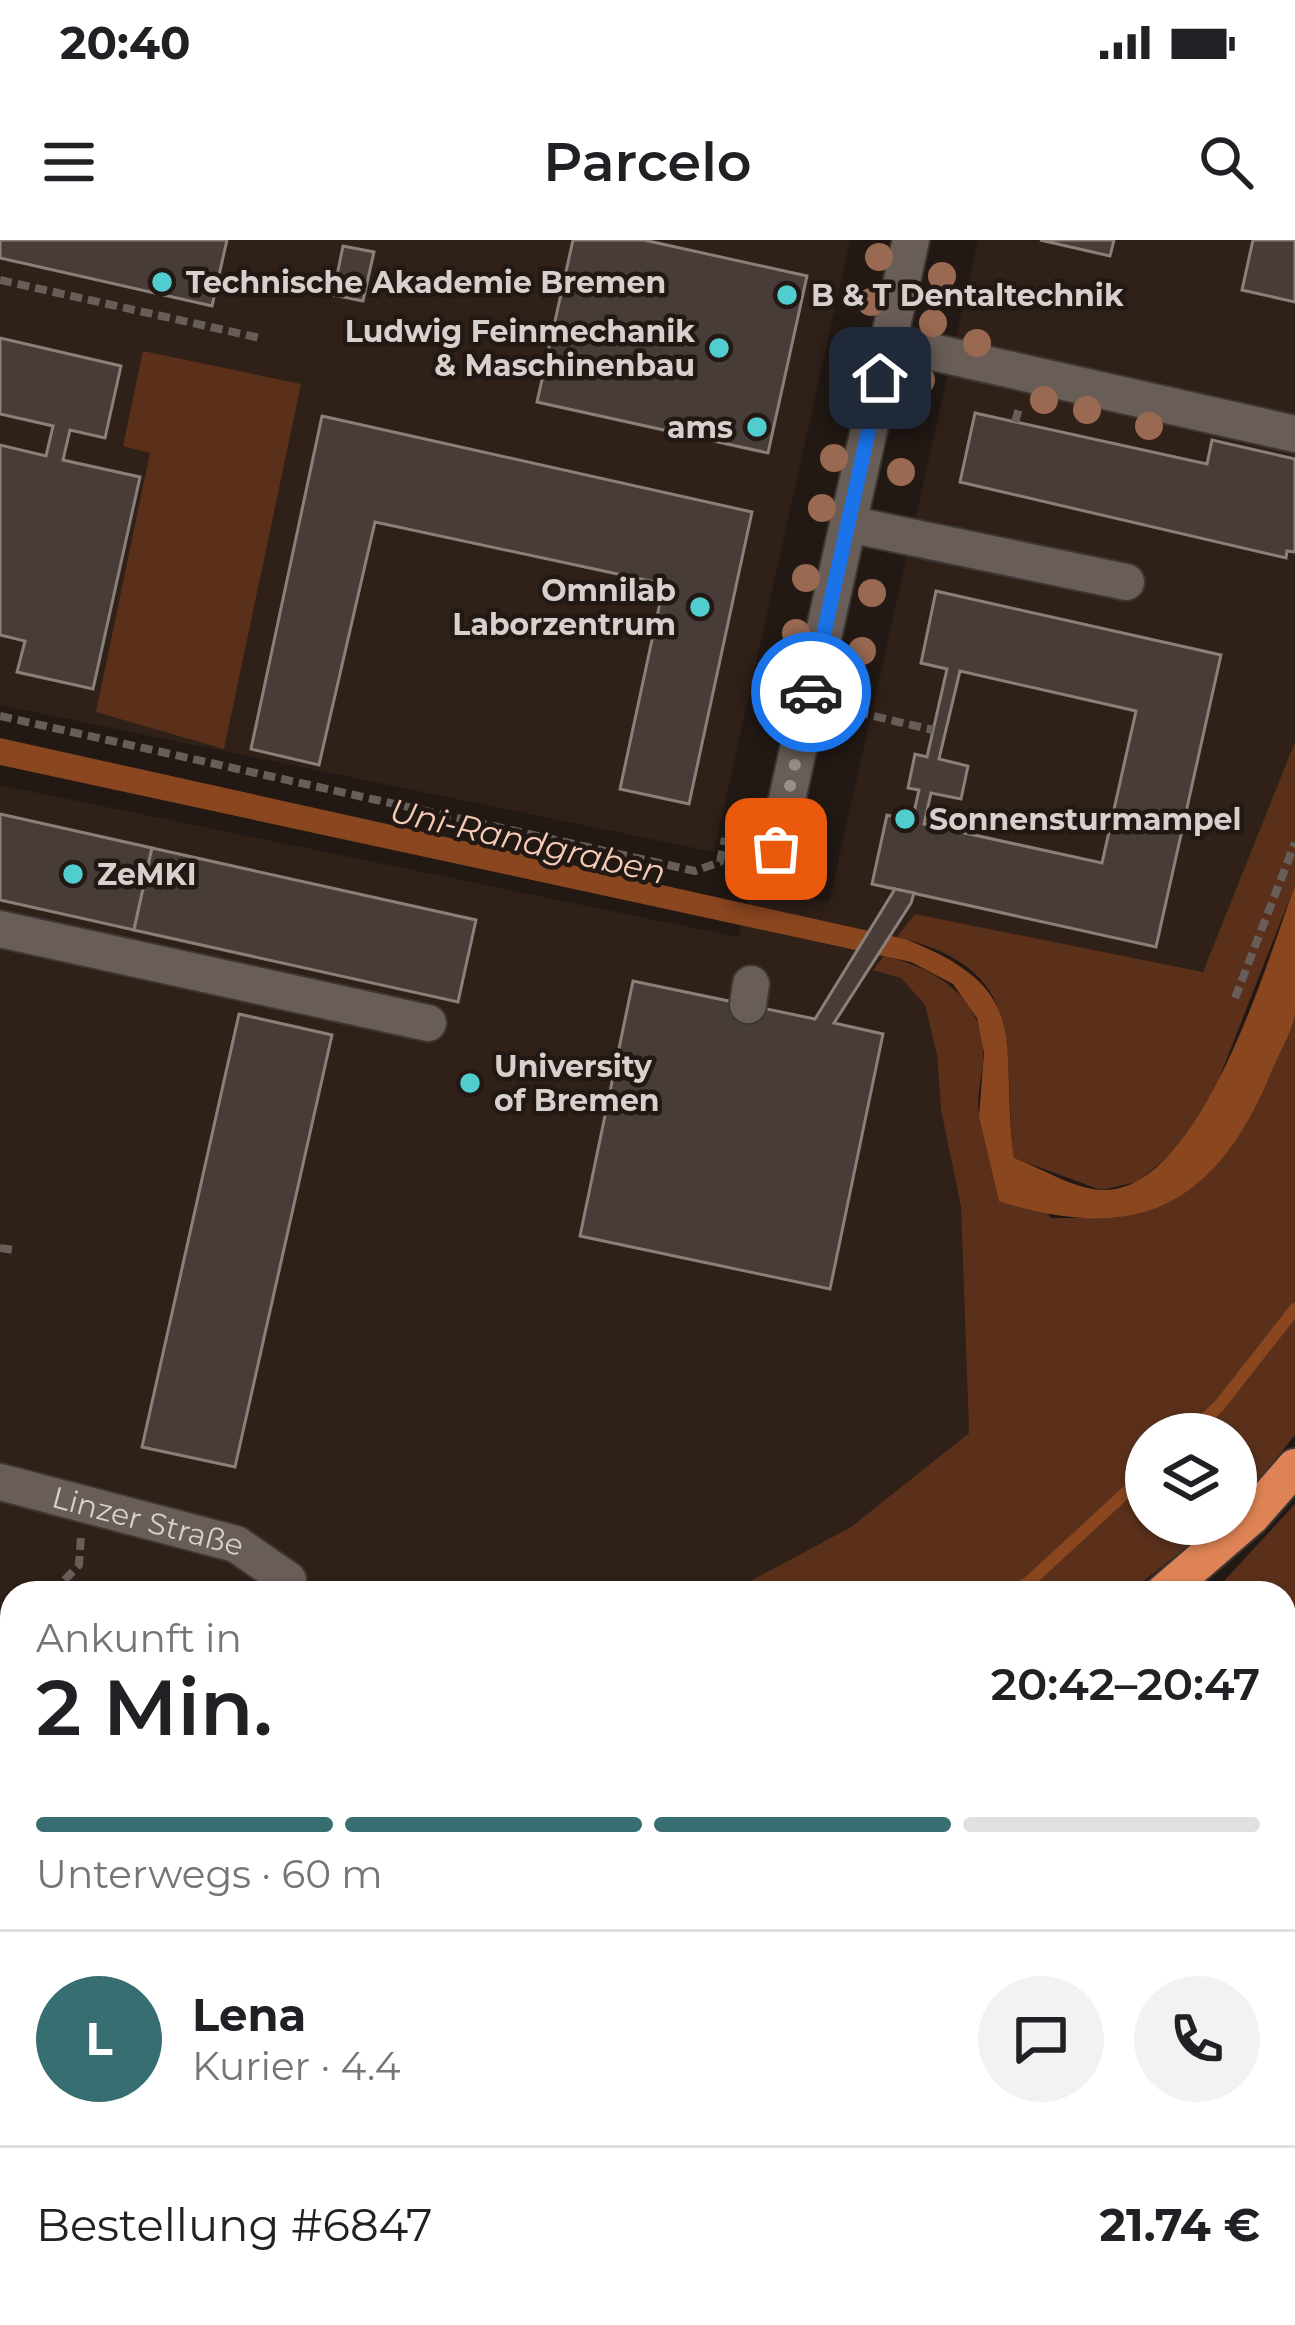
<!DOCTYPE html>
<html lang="de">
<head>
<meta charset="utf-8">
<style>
	body { margin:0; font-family:Montserrat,sans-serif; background:#f2f2f2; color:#202124; height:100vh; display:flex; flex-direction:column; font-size:45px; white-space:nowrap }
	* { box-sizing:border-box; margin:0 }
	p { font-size:39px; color:#757577 }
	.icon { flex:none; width:66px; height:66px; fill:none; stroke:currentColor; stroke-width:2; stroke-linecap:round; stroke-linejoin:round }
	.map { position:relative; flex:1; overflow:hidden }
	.details { position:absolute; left:0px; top:1341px; width:1296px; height:744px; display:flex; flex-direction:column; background:#fff; border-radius:36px 36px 0 0; box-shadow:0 3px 9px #0004 }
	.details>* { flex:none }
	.fabs { position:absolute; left:1125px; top:1173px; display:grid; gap:24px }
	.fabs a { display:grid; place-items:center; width:132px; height:132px; border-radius:50%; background:#fff; box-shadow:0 3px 9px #0004; font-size:60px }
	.pin { position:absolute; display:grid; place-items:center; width:102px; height:102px; color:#fff; margin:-51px; border-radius:24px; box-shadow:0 6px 18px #0006 }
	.courier { position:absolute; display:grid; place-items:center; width:120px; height:120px; margin:-60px; border:9px solid #1a73e8; border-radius:50%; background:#fff; color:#222; box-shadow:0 3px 15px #0007 }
	.overview em { font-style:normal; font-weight:600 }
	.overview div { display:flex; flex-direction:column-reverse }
	.overview { display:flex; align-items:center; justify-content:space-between; height:204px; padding:0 36px }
	h1 { font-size:78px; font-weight:600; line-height:90px }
	.bar { display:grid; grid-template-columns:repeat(4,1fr); gap:18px 12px; align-content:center; height:144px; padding:0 36px }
	.bar i { height:15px; border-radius:9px; background:#e0e0e0 }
	.bar .on { background:#366e71 }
	.bar p { grid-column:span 4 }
	.line { display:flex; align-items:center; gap:30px; padding:0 36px; border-top:3px solid #e0e0e0 }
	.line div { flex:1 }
	.round { display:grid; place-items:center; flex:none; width:126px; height:126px; border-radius:63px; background:#f2f2f2 }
	.status { display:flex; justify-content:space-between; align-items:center; height:84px; padding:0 60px; background:#fff; direction:ltr }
	.status svg { height:33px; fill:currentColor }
	header { display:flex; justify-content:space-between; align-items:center; height:156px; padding:0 36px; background:#fff; font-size:54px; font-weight:600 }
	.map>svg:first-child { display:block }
</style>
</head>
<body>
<div class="status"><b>20:40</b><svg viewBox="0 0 49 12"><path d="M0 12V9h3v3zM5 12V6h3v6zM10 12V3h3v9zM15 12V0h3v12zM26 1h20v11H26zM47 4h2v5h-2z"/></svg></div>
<header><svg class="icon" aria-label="menu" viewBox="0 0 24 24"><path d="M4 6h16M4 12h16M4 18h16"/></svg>Parcelo<svg class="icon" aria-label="search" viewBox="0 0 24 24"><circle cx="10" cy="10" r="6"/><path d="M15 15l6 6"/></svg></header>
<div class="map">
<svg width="1295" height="2085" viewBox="0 0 1295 2085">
	<rect width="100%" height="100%" fill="#221914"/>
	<g fill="#2f2018">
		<polygon points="0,0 850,0 714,612 0,465"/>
		<polygon points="978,0 1295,0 1295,502 1203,732 916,674 874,729 901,738 925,765 937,815 941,870 961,967 969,1193 851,1287 728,1353 12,1353 12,1698 0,1713 0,545 738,697 752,647 829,662"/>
	</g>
	<g fill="#5a301b">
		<polygon points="143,111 301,144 224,509 96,472 150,213 123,206"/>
		<path d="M1295 502V645L1211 859 1175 911 1137 942 1101 950 1014 918C1000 809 1035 731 897 697L915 674 1203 732Z"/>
		<path d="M884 716C937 728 987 760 983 821 982 837 975 863 980 878 989 906 1033 952 1051 978H1116L1167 963 1295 775V1195L1236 1267V1194H1146V1284H1215L1129 1353H728L851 1287 969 1193 961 967 941 870 937 815 925 765 901 738 873 730Z"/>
		<polygon points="1295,1264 1295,1602 1284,1629 1284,1353 1213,1353"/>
		<polygon points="12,1698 12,1985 0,1998 0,1713"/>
		<polygon points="84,2073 185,2073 184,2085 74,2085"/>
		<polygon points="239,2073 1120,2073 1115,2085 235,2085"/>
	</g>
	<path fill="#8a461f" d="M0 498 905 699C1038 751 998 800 1014 918 1039 927 1074 949 1101 950 1199 956 1268 719 1295 645 1295 685 1295 736 1295 775 1291 795 1277 816 1270 835 1215 967 1136 1005 999 961L979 876 984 813 977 778 953 744 911 722 0 525Z"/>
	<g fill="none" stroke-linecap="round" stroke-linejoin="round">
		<g stroke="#8a461f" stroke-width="12">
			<polyline points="1189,1194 1219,1166 1295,1069"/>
			<polyline points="1010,1353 1030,1341 1146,1234"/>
			<polyline points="0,1961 12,1947"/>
		</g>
	</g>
	<g fill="#473c37" stroke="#8b7f79" stroke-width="3" fill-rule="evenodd">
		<polygon points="0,0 227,0 212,66 0,18"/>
		<polygon points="573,0 644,0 807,36 768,213 537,162"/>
		<polygon points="1040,0 1114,0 1110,16"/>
		<polygon points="1253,0 1295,0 1295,62 1242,50"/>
		<polygon points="343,6 374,12 363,61 333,55"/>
		<polygon points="0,98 121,126 105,198 70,190 63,220 140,237 93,449 17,432 25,401 0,395 0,205 46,216 53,186 0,174"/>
		<polygon points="975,173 1207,224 1212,200 1295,219 1295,312 1287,311 1286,318 960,242"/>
		<polygon points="322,176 752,272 689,564 620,549 664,344 375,282 319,525 251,509"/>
		<path d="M936 351 1221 415 1156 707 872 644 887 575 912 581 919 550 908 548 915 514 927 517 947 429 921 423ZM960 431 1136 471 1102 623 924 584 931 553 961 559 968 526 939 519Z"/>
		<polygon points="0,574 152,608 134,690 0,660"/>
		<polygon points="152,608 476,680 458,762 134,690"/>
		<polygon points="895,649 914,653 911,663 834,783 883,794 830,1049 580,996 633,741 815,779"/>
		<polygon points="239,774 332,795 235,1227 142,1207"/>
		<polygon points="0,1376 12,1388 12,1539 0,1551 0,1446 5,1440 0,1436"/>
	</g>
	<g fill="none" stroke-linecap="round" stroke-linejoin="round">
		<defs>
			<g id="minor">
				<polyline points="888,102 1295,194"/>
				<polyline points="848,284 1126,342"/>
				<polyline points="776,609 911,0"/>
				<polyline points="0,689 428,783"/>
				<polyline points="748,765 751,744"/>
				<path id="s1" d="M0 1242 236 1304 288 1340"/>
			</g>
			<g id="highway">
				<polyline points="1163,1353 1251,1277 1295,1227"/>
				<polyline points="1284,1749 1295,1722"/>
				<polyline points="1284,1893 1295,1866"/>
				<polyline points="1092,2073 1092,2085"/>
				<polyline points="36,2085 47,2073"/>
				<polyline points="197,2085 201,2073"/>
				<polyline points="1147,2085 1152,2073"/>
				<polyline points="1205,2085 1210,2073"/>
			</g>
		</defs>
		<use href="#minor" stroke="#3d3633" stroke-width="40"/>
		<use href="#highway" stroke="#3d3633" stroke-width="40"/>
		<g stroke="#675e5a" stroke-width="8" stroke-dasharray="12 6" stroke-linecap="butt">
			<polyline points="0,40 260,98"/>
			<polyline points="1015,182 1020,165"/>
			<polyline points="839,468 933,490"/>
			<polyline points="0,476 695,631 720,622 725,598"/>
			<polyline points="1235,758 1295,603"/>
			<polyline points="0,1008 14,1010"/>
			<polyline points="52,1353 79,1325 81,1296"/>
			<polyline points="0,1406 12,1393"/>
			<polyline points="0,1427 5,1440"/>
		</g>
		<use href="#minor" stroke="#695d57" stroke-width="36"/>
		<use href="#highway" stroke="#dd8355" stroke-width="36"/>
	</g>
	<g fill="#9a6951">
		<circle cx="879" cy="17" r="14"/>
		<circle cx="942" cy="36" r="14"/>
		<circle cx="871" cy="62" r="14"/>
		<circle cx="933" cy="83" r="14"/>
		<circle cx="977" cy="103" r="14"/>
		<circle cx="856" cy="131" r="14"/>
		<circle cx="921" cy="140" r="14"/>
		<circle cx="1044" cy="160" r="14"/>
		<circle cx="1087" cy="170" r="14"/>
		<circle cx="1149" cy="186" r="14"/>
		<circle cx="834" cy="218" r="14"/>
		<circle cx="901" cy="232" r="14"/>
		<circle cx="822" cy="268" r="14"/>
		<circle cx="806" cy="338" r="14"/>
		<circle cx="872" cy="353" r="14"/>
		<circle cx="796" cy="393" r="14"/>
		<circle cx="862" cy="411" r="14"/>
		<circle cx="785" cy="447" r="14"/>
		<circle cx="850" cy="465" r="14"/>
	</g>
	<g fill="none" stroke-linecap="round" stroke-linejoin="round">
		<polyline stroke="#98908c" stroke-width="12" stroke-dasharray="0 21.6" points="776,609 811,452"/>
		<polyline stroke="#1a73e8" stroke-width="15" points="811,452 880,138"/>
	</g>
	<g fill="#52cdcf" stroke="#221914" stroke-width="4.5">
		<circle cx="162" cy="42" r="12"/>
		<circle cx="787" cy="55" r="12"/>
		<circle cx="719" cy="108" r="12"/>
		<circle cx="757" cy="187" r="12"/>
		<circle cx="700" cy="367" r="12"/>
		<circle cx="905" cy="579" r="12"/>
		<circle cx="73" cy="634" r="12"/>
		<circle cx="470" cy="843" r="12"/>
	</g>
	<g text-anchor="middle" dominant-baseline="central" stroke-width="9" stroke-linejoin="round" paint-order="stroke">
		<g font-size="30" font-weight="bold" fill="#d7d0cd" stroke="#221914" text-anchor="start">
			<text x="186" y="42">Technische Akademie Bremen</text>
			<text x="811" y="55">B &amp; T Dentaltechnik</text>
			<text x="695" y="91" text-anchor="end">Ludwig Feinmechanik<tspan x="695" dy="34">&amp; Maschinenbau</tspan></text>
			<text x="733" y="187" text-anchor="end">ams</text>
			<text x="676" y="350" text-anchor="end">Omnilab<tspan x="676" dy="34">Laborzentrum</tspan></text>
			<text x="929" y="579">Sonnensturmampel</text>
			<text x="97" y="634">ZeMKI</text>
			<text x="494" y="826">University<tspan x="494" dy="34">of Bremen</tspan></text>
		</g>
		<g font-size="30" fill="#d7d0cd" stroke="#221914">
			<text stroke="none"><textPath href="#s1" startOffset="153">Linzer Straße</textPath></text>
		</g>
		<g font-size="33" font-style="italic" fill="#f6ccb8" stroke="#221914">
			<text transform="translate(528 601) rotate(13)">Uni-Randgraben</text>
		</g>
	</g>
</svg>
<div class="fabs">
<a><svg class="icon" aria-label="layers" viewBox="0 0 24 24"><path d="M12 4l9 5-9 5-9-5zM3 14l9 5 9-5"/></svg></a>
</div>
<div class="pin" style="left:776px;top:609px;background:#ea580c"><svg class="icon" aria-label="bag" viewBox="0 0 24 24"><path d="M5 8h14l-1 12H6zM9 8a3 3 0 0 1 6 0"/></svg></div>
<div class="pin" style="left:880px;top:138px;background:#1f2937"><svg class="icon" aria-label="home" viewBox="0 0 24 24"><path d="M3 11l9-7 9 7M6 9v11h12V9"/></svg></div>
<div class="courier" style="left:811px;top:452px"><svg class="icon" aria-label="car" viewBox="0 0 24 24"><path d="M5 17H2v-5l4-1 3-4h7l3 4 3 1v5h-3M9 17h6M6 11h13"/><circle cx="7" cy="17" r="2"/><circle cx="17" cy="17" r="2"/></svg></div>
<section class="details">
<div class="overview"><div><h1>2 Min.</h1><p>Ankunft in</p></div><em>20:42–20:47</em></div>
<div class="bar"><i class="on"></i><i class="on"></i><i class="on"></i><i></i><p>Unterwegs · 60 m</p></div>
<div class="line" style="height:216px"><b class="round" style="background:#366e71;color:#fff">L</b><div><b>Lena</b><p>Kurier · 4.4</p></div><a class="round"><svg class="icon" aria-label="chat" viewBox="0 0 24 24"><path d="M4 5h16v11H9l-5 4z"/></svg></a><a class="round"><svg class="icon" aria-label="phone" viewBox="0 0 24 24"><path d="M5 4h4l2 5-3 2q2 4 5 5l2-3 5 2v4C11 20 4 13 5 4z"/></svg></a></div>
<div class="line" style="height:156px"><div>Bestellung #6847</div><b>21.74 €</b></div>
</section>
</div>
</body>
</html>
